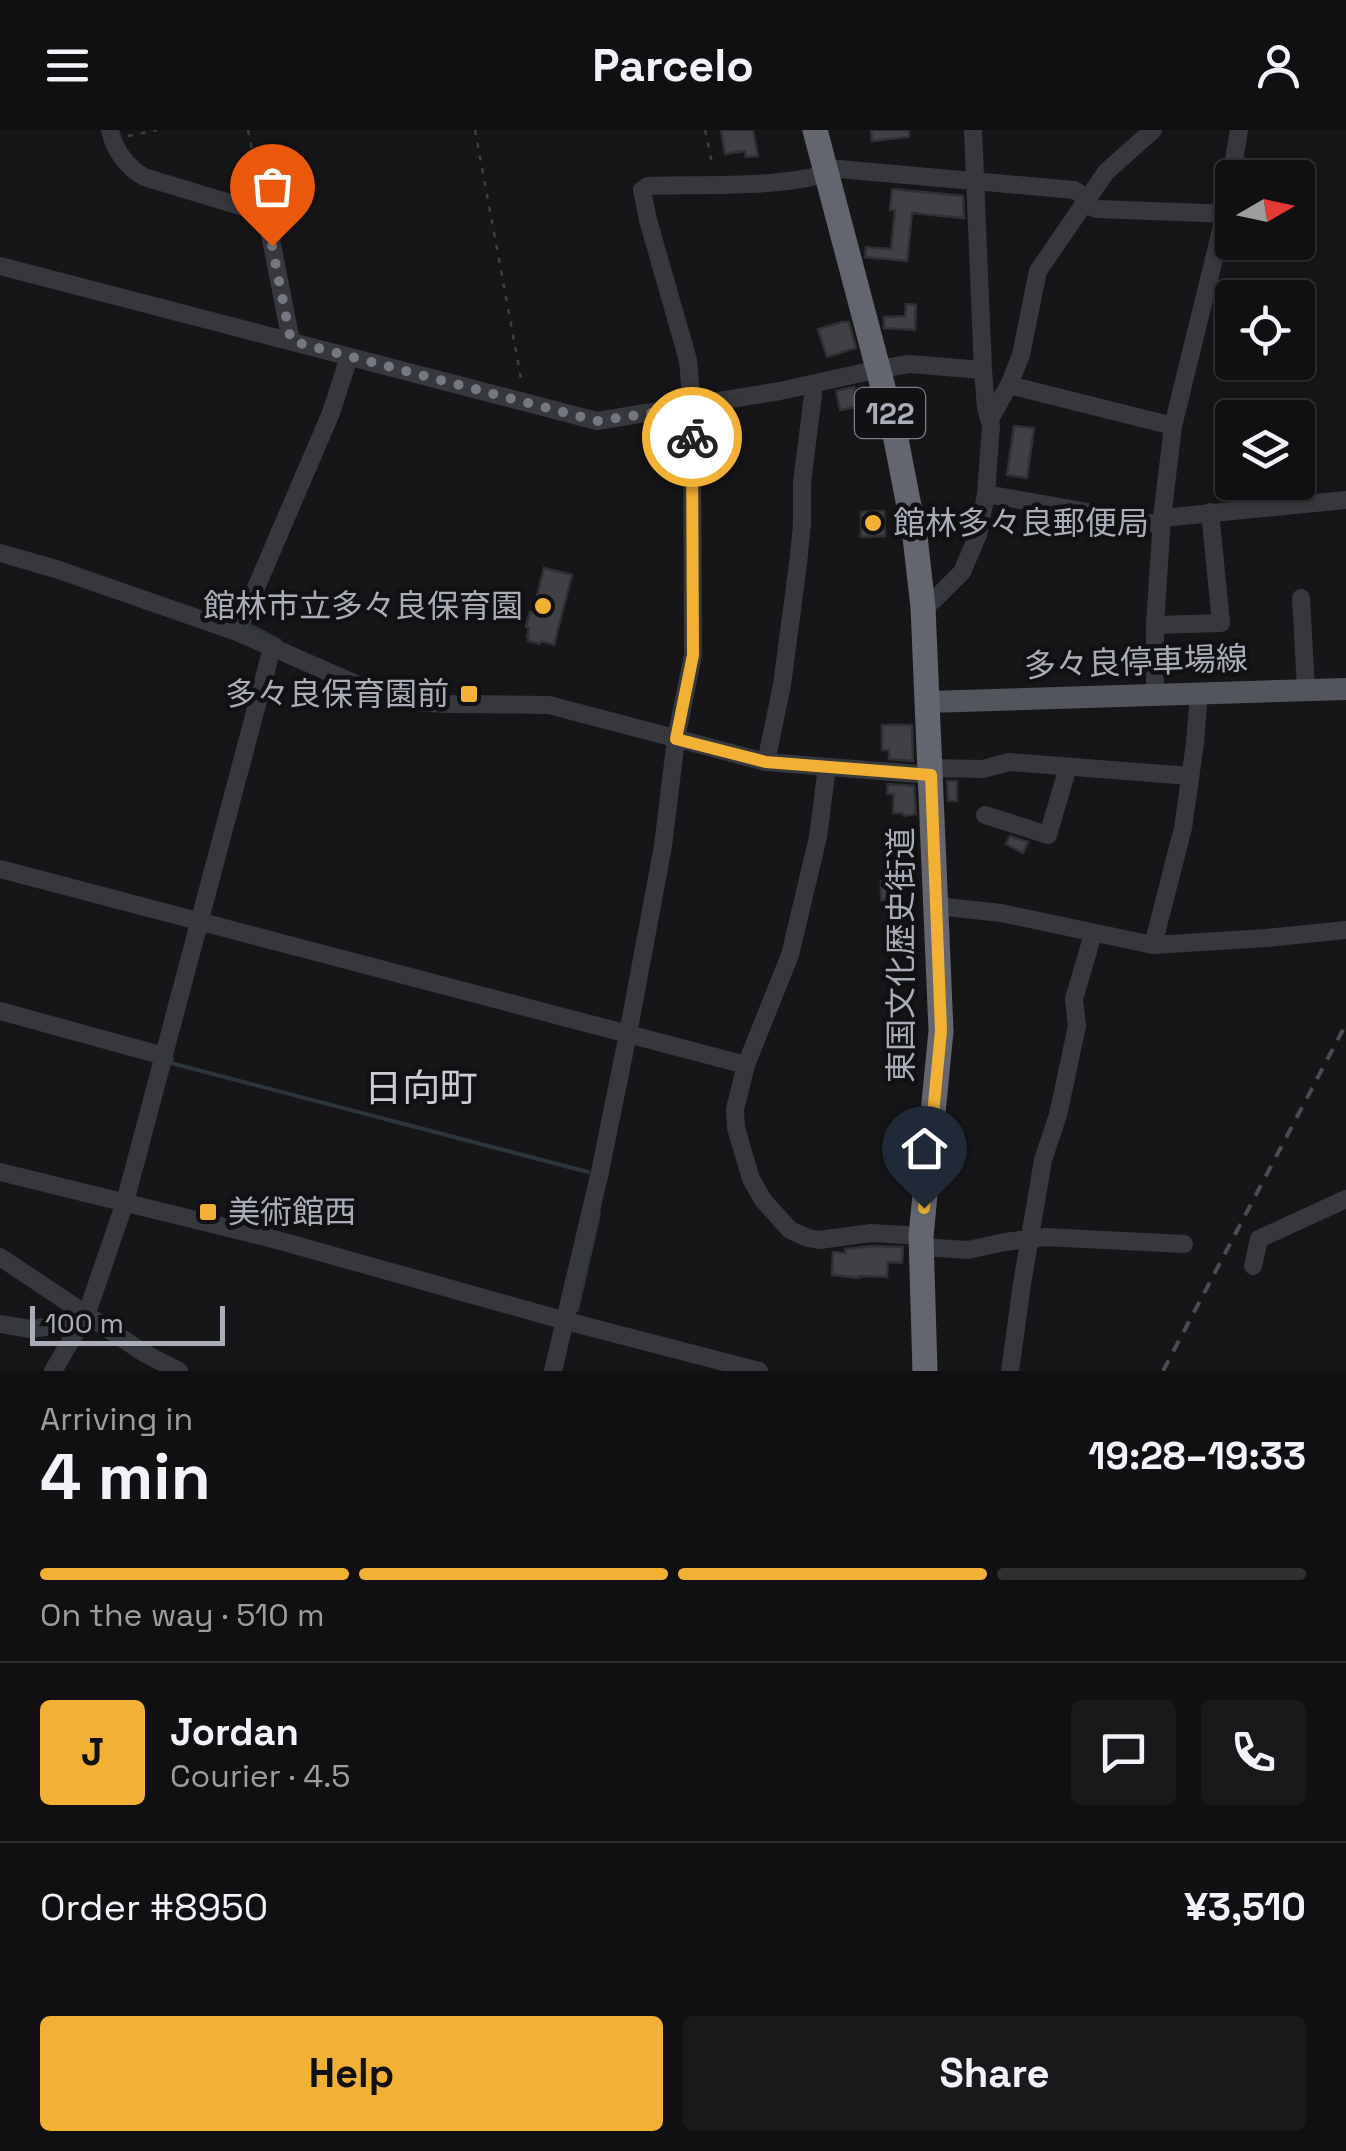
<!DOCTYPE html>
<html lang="en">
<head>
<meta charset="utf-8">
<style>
	body { margin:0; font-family:"Space Grotesk","Noto Sans JP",sans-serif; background:#19191b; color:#f1f3f6; height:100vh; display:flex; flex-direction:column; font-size:38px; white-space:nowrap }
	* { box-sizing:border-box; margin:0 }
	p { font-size:32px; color:#9c9d9f }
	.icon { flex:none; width:55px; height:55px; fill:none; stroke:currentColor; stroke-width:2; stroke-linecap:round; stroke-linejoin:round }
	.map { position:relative; height:1241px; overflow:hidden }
	.drawer { display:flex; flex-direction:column; background:#101012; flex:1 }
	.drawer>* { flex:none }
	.needle { width:65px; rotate:81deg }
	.controls { position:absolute; left:1215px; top:30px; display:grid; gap:20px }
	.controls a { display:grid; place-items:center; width:100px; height:100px; border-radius:10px; background:#101012; box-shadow:0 2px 8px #0004,0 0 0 2px #303032; font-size:50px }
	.scale { position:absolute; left:30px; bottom:25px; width:195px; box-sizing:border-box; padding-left:10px; border:5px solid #a8adb8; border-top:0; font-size:28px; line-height:35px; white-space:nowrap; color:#a8adb8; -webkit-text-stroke:8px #111113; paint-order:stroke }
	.pin { position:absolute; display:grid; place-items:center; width:85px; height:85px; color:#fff; margin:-102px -42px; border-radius:50% 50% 50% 0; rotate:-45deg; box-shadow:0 0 10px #0007 }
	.pin .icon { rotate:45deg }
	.courier { position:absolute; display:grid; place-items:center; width:100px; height:100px; margin:-50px; border:8px solid #f2b134; border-radius:50%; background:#fff; color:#222; box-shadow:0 2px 12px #0007 }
	.overview em { font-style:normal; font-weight:800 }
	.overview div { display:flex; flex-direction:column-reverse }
	.overview { display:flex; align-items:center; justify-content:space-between; height:170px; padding:0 40px }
	h1 { font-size:65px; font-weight:800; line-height:75px }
	.bar { display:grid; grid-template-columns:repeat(4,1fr); gap:15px 10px; align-content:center; height:120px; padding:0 40px }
	.bar i { height:12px; border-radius:8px; background:#303032 }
	.bar .active { background:#f2b134 }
	.bar p { grid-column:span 4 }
	.line { display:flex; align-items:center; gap:25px; padding:0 40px; border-top:2px solid #303032 }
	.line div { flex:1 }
	.round { display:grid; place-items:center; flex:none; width:105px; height:105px; border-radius:10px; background:#19191b }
	.primary-button { display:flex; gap:20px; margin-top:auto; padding:20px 40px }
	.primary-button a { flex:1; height:115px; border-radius:10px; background:#f2b134; color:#111; font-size:40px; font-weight:800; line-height:115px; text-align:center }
	.primary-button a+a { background:#19191b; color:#f1f3f6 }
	header { display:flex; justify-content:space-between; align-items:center; height:130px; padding:0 40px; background:#101012; font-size:45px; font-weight:800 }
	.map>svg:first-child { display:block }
</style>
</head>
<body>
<header><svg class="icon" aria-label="menu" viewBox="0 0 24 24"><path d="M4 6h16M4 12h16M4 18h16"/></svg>Parcelo<svg class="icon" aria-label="person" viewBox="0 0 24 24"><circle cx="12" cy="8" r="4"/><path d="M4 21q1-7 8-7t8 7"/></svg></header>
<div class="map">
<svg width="1346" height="1241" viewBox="0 0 1346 1241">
	<rect width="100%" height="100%" fill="#161618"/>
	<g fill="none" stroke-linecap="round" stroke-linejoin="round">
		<g stroke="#2c353c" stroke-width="4">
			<polyline points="247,494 280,511"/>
			<polyline points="172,929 171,933 588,1042"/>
			<polyline points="577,1180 599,1084"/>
		</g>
	</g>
	<g fill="#404145" stroke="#303034" stroke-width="2.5">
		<polygon points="721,0 753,0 758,26 746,27 745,21 725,24"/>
		<polygon points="871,0 909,0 909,7 872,11"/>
		<polygon points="892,59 963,66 964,88 912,83 907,131 865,127 866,117 891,119 895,80 890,80"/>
		<polygon points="906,174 916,175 915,200 884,198 884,187 905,186"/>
		<polygon points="842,192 849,192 856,218 827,227 818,199"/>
		<polygon points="854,257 858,269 855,270 856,277 840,280 836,261"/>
		<polygon points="1014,296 1034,298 1027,348 1007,345"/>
		<polygon points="884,381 885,406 861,407 861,382"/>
		<polygon points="544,438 572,445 554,515 541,511 540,514 528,511 529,507 527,507 529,498 526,497 530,482 533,482"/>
		<polygon points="882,595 912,595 913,631 889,629 889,620 882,620"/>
		<polygon points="947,651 957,651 957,671 948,671"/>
		<polygon points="888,654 914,656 916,684 904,686 902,683 893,683 894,664 887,664"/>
		<polygon points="1010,706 1028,712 1023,723 1006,714"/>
		<polygon points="881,751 896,752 895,770 881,770"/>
		<polygon points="871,1116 903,1117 902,1133 888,1132 887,1147 859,1146 859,1148 832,1145 833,1122 845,1123 845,1119"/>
	</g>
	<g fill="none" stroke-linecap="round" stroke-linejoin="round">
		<g stroke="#3d3f44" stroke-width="2.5" stroke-dasharray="5 8" stroke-linecap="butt">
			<polyline points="248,0 262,68"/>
			<polyline points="475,0 522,254"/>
			<polyline points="705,0 713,38"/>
			<polyline points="128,6 157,0"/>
		</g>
		<g stroke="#37383d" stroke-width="18">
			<path d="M110 0C114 20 127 37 144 47L266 84 291 211"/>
			<polyline points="1083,74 1097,79 1232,84"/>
			<polyline points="0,136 597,291 780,261 879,239 909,234 983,240"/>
			<polyline points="1009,255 1173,296"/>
			<polyline points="990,289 1009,255 1021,225 1038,141 1106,42 1153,0"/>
			<polyline points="986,364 1161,395"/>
			<polyline points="1162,388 1346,370"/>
			<polyline points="0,423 56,439 237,502 388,568 409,572 449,574 549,575 766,632 931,645"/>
			<polyline points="1301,468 1306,559"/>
			<polyline points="923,477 934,470 962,442 978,405 986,364 991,296 986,278 983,240 973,0"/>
			<polyline points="1155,495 1221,493 1210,382"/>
			<polyline points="237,502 331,283 349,227"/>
			<polyline points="1155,564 1155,495 1162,388 1173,296 1225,84 1239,0"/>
			<polyline points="766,632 782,555 798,434 802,395 802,353 813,265 811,254"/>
			<polyline points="827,637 818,707 790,825 746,935 735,979 736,998 751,1049 763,1070 790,1100 808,1108 819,1110 871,1103 921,1106"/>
			<polyline points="931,638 983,639 1009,632 1190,646"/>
			<polyline points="985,685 1048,705 1068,637"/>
			<polyline points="0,739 746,935"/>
			<polyline points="937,776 1001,783 1153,815 1266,808 1346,800"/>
			<polyline points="1153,815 1183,698 1195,613 1199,563"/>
			<polyline points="0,881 164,926"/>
			<polyline points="0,1042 277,1110 566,1191 759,1241"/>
			<polyline points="921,1117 968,1120 1005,1112 1045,1107 1184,1114"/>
			<polyline points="0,1127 144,1223 179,1241"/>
			<polyline points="1253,1136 1259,1109 1346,1069"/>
			<polyline points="0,1194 30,1199 82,1192"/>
			<polyline points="53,1241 87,1183 125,1072 272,518"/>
			<path d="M553 1241 600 1042 628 904 663 716 676 609 693 525 692 277 688 230 648 90 642 60 648 56C701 54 792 59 839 39L1074 60 1088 68"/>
			<polyline points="1010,1241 1022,1154 1043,1030 1058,985 1077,896 1074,869 1093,804"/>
		</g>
		<polyline stroke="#53555c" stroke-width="22" points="928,572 1346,559"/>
		<polyline stroke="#63666e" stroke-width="25" points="815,0 894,299 915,407 923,477 941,901 921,1106 925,1241"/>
		<polyline stroke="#4a4c52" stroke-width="4" stroke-dasharray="12 10" stroke-linecap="butt" points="1163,1241 1346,894"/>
	</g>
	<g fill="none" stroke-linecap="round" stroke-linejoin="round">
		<polyline stroke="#757880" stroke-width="10" stroke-dasharray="0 18" points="272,116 291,211 597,291 692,277 692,307"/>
		<polyline stroke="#f2b134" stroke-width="12" points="692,307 693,525 676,609 766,632 931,645 941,901 924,1078"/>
	</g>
	<g fill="#f2b134" stroke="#111113" stroke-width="4">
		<circle cx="873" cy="393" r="10"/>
		<circle cx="543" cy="476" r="10"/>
		<rect x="459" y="554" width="20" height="20" rx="5"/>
		<rect x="198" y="1072" width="20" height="20" rx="5"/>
	</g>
	<g text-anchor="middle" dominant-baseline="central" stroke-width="9" stroke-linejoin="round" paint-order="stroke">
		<rect fill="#111113" stroke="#7b7e86" stroke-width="2.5" x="855" y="258" width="70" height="50" rx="8"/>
		<g font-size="30" font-weight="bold" fill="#a8adb8">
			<text x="890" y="283">122</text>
		</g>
		<g font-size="32" fill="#a8adb8" stroke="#111113" text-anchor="start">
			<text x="893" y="393">館林多々良郵便局</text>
			<text x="523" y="476" text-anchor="end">館林市立多々良保育園</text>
			<text x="449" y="564" text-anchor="end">多々良保育園前</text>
			<text x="228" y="1082">美術館西</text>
		</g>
		<g font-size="32" fill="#a8adb8" stroke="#111113">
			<text transform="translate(1136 532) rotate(-2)">多々良停車場線</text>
			<text transform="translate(901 825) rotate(-90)">東国文化歴史街道</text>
		</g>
		<g font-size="38" fill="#c9ccd4" stroke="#111113">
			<text x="421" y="958">日向町</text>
		</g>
	</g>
</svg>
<div class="controls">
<a><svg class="needle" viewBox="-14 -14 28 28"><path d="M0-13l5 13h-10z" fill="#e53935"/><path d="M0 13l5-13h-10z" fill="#9c9d9f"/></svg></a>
<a><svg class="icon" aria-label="locate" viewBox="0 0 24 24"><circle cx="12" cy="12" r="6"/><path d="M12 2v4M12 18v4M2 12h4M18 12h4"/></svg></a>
<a><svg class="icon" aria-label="layers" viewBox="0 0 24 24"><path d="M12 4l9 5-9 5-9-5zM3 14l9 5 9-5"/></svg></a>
</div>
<div class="scale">100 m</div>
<div class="pin" style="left:272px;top:116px;background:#ea580c"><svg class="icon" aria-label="bag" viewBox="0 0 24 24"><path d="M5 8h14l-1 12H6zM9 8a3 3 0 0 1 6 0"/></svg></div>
<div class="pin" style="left:924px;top:1078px;background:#1f2937"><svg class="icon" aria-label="home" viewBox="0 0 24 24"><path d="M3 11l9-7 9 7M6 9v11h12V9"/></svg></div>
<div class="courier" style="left:692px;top:307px"><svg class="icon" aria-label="bike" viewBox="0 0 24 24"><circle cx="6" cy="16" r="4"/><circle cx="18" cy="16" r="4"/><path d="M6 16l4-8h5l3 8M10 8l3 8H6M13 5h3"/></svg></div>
</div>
<section class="drawer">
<div class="overview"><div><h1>4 min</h1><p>Arriving in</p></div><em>19:28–19:33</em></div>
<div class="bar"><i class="active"></i><i class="active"></i><i class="active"></i><i></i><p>On the way · 510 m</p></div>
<div class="line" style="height:180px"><b class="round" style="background:#f2b134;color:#111">J</b><div><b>Jordan</b><p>Courier · 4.5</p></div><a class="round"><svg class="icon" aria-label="chat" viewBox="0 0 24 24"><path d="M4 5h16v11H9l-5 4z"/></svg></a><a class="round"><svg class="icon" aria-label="phone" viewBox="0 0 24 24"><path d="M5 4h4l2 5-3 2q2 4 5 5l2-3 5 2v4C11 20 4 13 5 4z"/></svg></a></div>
<div class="line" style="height:130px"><div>Order #8950</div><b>¥3,510</b></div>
<div class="primary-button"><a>Help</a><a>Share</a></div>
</section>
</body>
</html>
